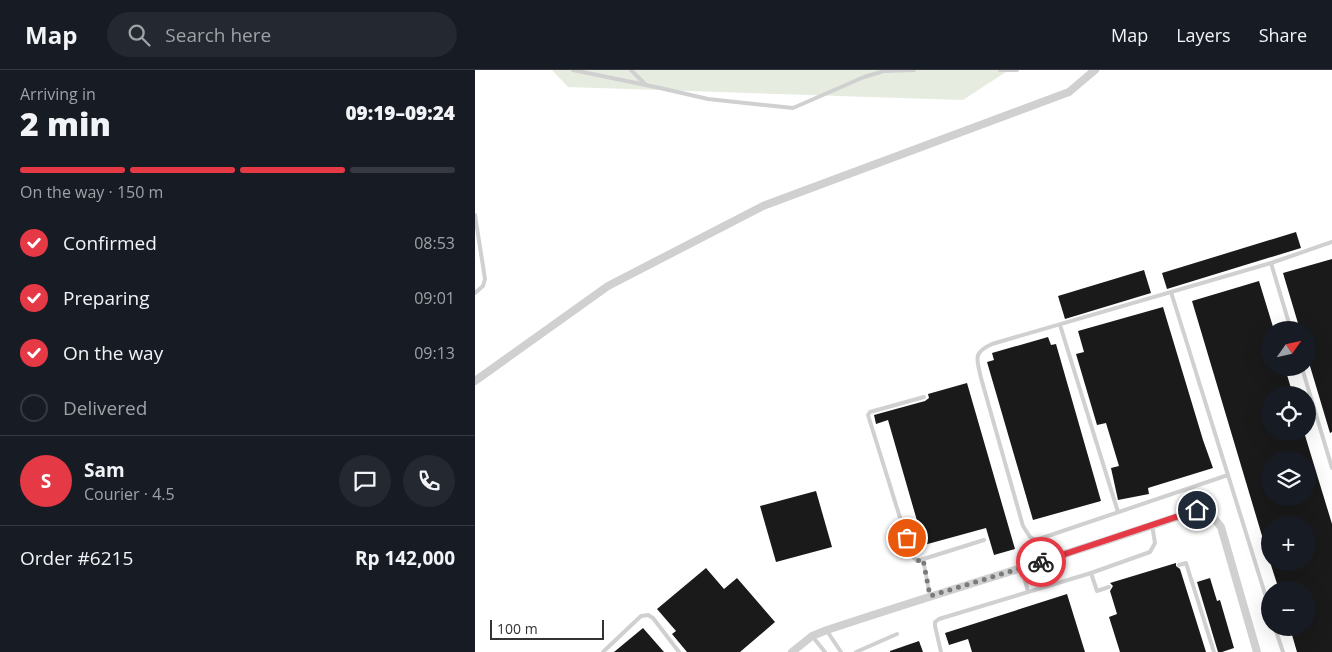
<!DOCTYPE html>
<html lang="en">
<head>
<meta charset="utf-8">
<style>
	body { margin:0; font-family:"Open Sans",sans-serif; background:#242831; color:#f1f3f6; height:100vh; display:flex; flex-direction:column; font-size:19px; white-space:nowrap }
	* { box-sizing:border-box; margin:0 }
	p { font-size:16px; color:#9ea1a6 }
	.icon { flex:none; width:28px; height:28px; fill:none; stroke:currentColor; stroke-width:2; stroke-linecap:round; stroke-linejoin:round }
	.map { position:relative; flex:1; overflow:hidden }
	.drawer { display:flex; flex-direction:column; background:#171b24; width:475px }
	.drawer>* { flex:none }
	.needle { width:32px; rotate:56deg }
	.controls { position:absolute; left:786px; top:251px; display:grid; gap:10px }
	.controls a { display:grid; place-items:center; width:55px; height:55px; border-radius:50%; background:#171b24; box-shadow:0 5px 20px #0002; font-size:25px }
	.scale { position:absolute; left:15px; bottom:12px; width:114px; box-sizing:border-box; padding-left:5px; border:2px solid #333; border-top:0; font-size:14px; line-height:18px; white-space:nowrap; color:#333; -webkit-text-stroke:4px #fff; paint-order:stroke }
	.pin { position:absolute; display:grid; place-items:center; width:42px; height:42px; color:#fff; margin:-21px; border:2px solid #fff; border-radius:50%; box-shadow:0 1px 5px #0007 }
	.courier { position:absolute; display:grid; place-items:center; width:50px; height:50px; margin:-25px; border:4px solid #e63946; border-radius:50%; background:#fff; color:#222; box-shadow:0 1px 6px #0007 }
	.head em { font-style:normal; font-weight:800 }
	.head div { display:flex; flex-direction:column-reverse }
	.head { display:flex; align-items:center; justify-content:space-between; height:85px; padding:0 20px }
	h1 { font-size:32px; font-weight:800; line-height:38px }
	.bar { display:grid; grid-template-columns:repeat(4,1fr); gap:8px 5px; align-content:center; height:60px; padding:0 20px }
	.bar i { height:6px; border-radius:4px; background:#363941 }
	.bar .current { background:#e63946 }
	.bar p { grid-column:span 4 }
	.line { display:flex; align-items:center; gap:12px; padding:0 20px; border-top:1px solid #363941 }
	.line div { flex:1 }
	.round { display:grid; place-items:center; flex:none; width:52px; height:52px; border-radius:26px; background:#242831 }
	ol { padding:0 20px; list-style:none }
	li { display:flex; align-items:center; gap:15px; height:55px }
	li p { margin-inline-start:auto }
	li .icon { padding:5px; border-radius:50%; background:#e63946; color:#fff; stroke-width:4 }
	li:last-child { color:#9ea1a6 }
	li i { width:28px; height:28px; border:2px solid #363941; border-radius:50% }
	header { display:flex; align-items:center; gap:30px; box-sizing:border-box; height:70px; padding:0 25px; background:#171b24; border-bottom:1px solid #363941 }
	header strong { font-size:24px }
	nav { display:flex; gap:28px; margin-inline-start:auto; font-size:18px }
	.search { width:350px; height:45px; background:#242831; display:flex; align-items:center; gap:12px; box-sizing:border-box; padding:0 18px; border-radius:28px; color:#9ea1a6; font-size:19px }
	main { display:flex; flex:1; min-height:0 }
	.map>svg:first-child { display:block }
</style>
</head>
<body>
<header>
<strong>Map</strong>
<div class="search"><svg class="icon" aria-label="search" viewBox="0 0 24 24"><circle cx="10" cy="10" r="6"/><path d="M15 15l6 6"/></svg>Search here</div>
<nav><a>Map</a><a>Layers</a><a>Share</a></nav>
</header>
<main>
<section class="drawer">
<div class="head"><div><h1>2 min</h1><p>Arriving in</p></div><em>09:19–09:24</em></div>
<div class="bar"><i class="current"></i><i class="current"></i><i class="current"></i><i></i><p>On the way · 150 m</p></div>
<ol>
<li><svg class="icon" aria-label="check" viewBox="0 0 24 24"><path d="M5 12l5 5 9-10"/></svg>Confirmed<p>08:53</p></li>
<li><svg class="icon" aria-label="check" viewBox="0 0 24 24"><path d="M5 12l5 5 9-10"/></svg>Preparing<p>09:01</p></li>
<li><svg class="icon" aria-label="check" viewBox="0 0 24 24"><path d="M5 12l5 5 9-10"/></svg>On the way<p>09:13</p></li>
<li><i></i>Delivered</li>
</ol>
<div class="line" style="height:90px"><b class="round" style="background:#e63946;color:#fff">S</b><div><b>Sam</b><p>Courier · 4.5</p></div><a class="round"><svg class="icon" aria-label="chat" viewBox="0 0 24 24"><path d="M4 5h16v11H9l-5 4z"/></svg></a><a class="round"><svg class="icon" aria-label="phone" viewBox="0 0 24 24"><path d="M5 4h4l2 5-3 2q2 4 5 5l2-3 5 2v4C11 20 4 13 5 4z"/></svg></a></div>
<div class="line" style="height:65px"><div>Order #6215</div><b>Rp 142,000</b></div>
</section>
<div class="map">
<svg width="857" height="582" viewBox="0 0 857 582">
	<rect width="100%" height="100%" fill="#fff"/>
	<polygon fill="#e6ecdf" points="77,0 534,0 488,30 93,17"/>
	<g fill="#1a1a1a" fill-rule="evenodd">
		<polygon points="821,162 826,178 692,219 687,203"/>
		<polygon points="857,189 857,362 855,363 832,286 832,260 825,260 808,203"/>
		<polygon points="669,200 676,223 590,249 583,226"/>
		<path d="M784 211 799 260H795V298H810L818 325H795V362H829L857 454V582H822L815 558H832V520H804L795 492H832V455H795V486H793L717 231ZM795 390H832V428H795Z"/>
		<polygon points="688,237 728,370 738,398 673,418 674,424 643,430 636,398 644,396 631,353 622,355 601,284 609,282 603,261"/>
		<polygon points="573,267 576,275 581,274 626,431 558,450 512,292 519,290 517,283"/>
		<polygon points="492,313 540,479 519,485 511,458 449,475 413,350 401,354 399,345 450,331 454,328 453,324"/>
		<polygon points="341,421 357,477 301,492 285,436"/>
		<polygon points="701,493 701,496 705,499 731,582 645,582 634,547 642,544 635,521 638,516 635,513"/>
		<polygon points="231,498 249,519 262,508 300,552 265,582 212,582 197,564 201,561 182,539"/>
		<polygon points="735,508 742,531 745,530 759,578 747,582 743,582 722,512"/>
		<polygon points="592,524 610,582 497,582 493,569 474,575 470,563"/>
		<polygon points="168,558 189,582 139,582"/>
		<polygon points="444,571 448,582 415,582 415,581"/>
	</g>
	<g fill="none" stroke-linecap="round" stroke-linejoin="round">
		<g stroke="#d0d0d0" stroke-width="4">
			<polyline points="98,0 171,15"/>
			<polyline points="156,0 171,15 185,18 233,29 318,38 389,7 409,1 439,0"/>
			<polyline points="525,0 542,0"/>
			<polyline points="0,145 10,209 8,216 0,223"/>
			<polyline points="796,193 816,260"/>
			<polyline points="696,222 795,540"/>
			<polyline points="585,255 643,442"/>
			<polyline points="827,298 857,398"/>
			<polyline points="449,327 395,342 393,345 437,486 442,491 509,470"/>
			<path d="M753 405 561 470 555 467 548 456 506 308C502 289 497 283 517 274L796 193 857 172"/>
			<polyline points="448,489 455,526"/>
			<polyline points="704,495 711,493 739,582"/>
			<polyline points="547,498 553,522"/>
			<polyline points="616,503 622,521 634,517"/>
			<polyline points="800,558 808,582"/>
			<polyline points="352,561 366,582"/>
			<polyline points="337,566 350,582"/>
			<polyline points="128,582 166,546 173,545 178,548 204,582"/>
			<polyline points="381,582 422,564"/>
			<polyline points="466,582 460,556 460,552 464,549 616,503 675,482 680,473 677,455"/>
		</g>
		<g stroke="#d0d0d0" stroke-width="8">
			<polyline points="0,311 133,216 288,136 594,22 620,0"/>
			<path d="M317 582 337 566 352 560C475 519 600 483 722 440L734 442 746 457 782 582"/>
		</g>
	</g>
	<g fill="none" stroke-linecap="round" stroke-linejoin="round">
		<polyline stroke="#7a7a7a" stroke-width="5" stroke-dasharray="0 9" points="432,468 440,489 442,491 448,489 455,526 566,492"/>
		<polyline stroke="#e63946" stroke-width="6" points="566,492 722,440"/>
	</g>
</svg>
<div class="controls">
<a><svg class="needle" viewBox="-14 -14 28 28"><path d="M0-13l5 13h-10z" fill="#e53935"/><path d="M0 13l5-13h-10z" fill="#9ea1a6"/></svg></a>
<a><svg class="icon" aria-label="locate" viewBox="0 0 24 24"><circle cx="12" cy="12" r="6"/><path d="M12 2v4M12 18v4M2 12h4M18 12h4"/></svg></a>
<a><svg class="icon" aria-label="layers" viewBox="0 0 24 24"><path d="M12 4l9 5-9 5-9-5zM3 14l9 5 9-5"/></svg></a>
<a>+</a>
<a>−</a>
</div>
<div class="scale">100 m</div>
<div class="pin" style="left:432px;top:468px;background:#ea580c"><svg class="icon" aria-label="bag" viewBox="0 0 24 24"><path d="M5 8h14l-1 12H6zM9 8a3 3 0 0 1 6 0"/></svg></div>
<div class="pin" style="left:722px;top:440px;background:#1f2937"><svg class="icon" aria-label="home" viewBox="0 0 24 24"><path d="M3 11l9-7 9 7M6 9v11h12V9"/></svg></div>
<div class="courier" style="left:566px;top:492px"><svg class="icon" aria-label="bike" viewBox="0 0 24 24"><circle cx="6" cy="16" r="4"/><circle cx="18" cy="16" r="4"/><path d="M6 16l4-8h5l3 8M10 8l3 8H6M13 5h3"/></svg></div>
</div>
</main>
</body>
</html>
